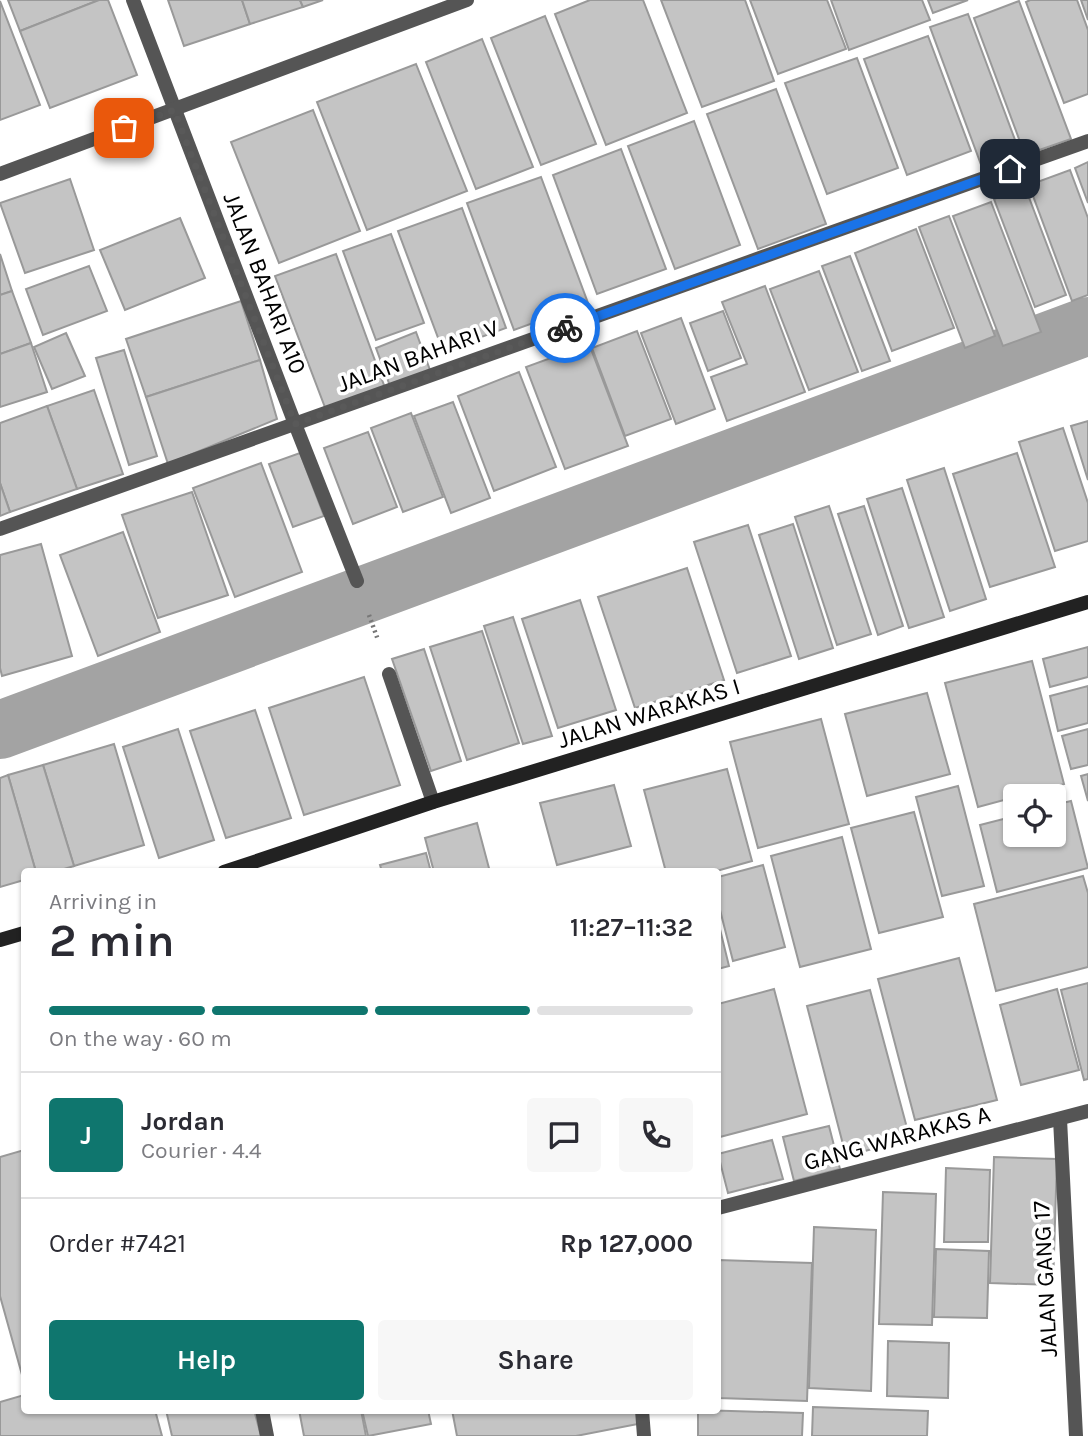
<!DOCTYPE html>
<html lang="en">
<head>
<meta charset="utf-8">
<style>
	body { margin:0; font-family:Karla,sans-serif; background:#f7f7f7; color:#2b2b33; height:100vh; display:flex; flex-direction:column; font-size:26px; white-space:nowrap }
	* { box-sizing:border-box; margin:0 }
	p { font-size:23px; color:#7c7c81 }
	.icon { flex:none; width:38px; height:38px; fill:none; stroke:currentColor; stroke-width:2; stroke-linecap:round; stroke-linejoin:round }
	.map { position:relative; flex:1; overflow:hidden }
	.side { position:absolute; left:21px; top:868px; width:700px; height:546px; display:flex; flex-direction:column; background:#fff; border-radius:7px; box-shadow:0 2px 5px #0004 }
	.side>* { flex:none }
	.tools { position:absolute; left:1003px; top:784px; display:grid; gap:14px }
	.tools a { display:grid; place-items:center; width:63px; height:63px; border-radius:7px; background:#fff; box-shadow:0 2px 5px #0004; font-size:35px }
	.pin { position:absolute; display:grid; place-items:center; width:60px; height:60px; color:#fff; margin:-30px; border-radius:14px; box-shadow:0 4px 10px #0006 }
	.courier { position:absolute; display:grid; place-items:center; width:70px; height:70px; margin:-35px; border:5px solid #1a73e8; border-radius:50%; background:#fff; color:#222; box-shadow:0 2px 9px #0007 }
	.summary em { font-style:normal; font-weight:600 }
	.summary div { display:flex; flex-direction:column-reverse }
	.summary { display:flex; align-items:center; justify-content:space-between; height:119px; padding:0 28px }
	h1 { font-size:46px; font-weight:600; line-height:52px }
	.bar { display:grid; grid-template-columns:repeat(4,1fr); gap:10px 7px; align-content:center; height:84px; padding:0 28px }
	.bar i { height:9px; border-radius:5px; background:#e1e1e2 }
	.bar .current { background:#0f766e }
	.bar p { grid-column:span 4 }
	.line { display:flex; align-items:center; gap:18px; padding:0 28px; border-top:2px solid #e1e1e2 }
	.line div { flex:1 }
	.round { display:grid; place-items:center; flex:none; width:74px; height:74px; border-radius:7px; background:#f7f7f7 }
	.button { display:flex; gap:14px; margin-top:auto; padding:14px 28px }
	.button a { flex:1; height:80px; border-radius:7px; background:#0f766e; color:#fff; font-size:28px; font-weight:600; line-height:80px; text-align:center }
	.button a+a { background:#f7f7f7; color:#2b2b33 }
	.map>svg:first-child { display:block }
</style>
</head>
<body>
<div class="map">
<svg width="1088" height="1436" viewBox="0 0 1088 1436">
	<rect width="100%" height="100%" fill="#fff"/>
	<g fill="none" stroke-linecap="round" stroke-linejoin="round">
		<polyline stroke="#a3a3a3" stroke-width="58" points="0,730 1088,326"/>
	</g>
	<g fill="#c4c4c4" stroke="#999" stroke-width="2">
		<polygon points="8,0 99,0 20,31"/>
		<polygon points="99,0 108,0 137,75 50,108 20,31"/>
		<polygon points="168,0 242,0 250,24 184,46"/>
		<polygon points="242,0 300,0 303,7 250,24"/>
		<polygon points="300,0 323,0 303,7"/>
		<polygon points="590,0 643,0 687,113 606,145 555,14"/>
		<polygon points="661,0 745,0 774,81 702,107"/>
		<polygon points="750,0 827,0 846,49 778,74"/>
		<polygon points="831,0 922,0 930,20 849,50"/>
		<polygon points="928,0 968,0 933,13"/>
		<polygon points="1030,0 1077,0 1088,30 1088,94 1064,103 1026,2"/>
		<polygon points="1081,0 1088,0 1088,20"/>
		<polygon points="0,1 40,105 0,120"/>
		<polygon points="1019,1 1071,139 1025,155 974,18"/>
		<polygon points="968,14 1021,156 983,170 930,27"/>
		<polygon points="545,16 596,144 541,165 491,38"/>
		<polygon points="928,36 971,151 907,175 864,59"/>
		<polygon points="482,39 533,167 476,189 426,62"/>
		<polygon points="857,58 898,168 827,194 785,83"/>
		<polygon points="416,64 467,191 367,230 317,102"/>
		<polygon points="776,89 826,224 758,249 707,114"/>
		<polygon points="313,110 360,231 279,263 231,142"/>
		<polygon points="694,121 740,245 675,269 628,146"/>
		<polygon points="621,149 666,269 597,294 553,175"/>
		<polygon points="1088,162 1088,203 1075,168"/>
		<polygon points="1070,170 1088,218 1088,295 1072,301 1029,185"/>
		<polygon points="541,177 588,303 514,330 467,203"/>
		<polygon points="70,179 94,250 25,273 0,203"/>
		<polygon points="1025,187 1066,295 1035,307 994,199"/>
		<polygon points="991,202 1041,332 1003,346 953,216"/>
		<polygon points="462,208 506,328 443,351 398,231"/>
		<polygon points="949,216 995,336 965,348 919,227"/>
		<polygon points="180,218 205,278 125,310 100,250"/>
		<polygon points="916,229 954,328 892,351 855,253"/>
		<polygon points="391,234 424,323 376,340 343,251"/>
		<polygon points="0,254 12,291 0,295"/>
		<polygon points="336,254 385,388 326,410 275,276"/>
		<polygon points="850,256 890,361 862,371 822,266"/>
		<polygon points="89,266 107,311 43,335 26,289"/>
		<polygon points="819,271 858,372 809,390 770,289"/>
		<polygon points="765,286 805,392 727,421 711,377 747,364 722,302"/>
		<polygon points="12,291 31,343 0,354 0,295"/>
		<polygon points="241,301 260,360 146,397 126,339"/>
		<polygon points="723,311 741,358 708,371 690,323"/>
		<polygon points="681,318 715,409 676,424 641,333"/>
		<polygon points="637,331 671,419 625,436 592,348"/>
		<polygon points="416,332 430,370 390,386 376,348"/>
		<polygon points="66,333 85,376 52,389 34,347"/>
		<polygon points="31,343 47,392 0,407 0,354"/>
		<polygon points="589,344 628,446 565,469 526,367"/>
		<polygon points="124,350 157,456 129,465 96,358"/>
		<polygon points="260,360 277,419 168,464 146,397"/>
		<polygon points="519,372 556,467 494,491 458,396"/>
		<polygon points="94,390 123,474 77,489 47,406"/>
		<polygon points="453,402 490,498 451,513 414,416"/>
		<polygon points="47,406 77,489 10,512 0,483 0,423"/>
		<polygon points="411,413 443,497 403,512 371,428"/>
		<polygon points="1088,421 1088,480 1071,426"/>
		<polygon points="1063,428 1088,503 1088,541 1055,551 1019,442"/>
		<polygon points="368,432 397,507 353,524 324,448"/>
		<polygon points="300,453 324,516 293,527 269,464"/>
		<polygon points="1017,453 1055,567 990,587 953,474"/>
		<polygon points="261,463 302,572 235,597 193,488"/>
		<polygon points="944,468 986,599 950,611 907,480"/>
		<polygon points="0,483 10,512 0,516"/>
		<polygon points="902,488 944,617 909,628 867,499"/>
		<polygon points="192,492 228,595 158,618 122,515"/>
		<polygon points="829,506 871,634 837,645 795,517"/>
		<polygon points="864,506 903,626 878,635 838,514"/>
		<polygon points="793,524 833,648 799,659 759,535"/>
		<polygon points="748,525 791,656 737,673 694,542"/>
		<polygon points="123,532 160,632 98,656 60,555"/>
		<polygon points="41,544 72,656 2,676 0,668 0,555"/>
		<polygon points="687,568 724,680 635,708 598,597"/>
		<polygon points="580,600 616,710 558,728 522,619"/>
		<polygon points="513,617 552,736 523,744 484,626"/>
		<polygon points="482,631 519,743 467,760 430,647"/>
		<polygon points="1088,647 1088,677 1050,687 1043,659"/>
		<polygon points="424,649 461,761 431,771 392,659"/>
		<polygon points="1032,661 1064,784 978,807 945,683"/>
		<polygon points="364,677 400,785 304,815 269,708"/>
		<polygon points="1088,686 1088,723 1058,731 1050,696"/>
		<polygon points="927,693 950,774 867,796 845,714"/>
		<polygon points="255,710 291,818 226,838 190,731"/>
		<polygon points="821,719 849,824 758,848 730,742"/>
		<polygon points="178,729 214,840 159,858 123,747"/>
		<polygon points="1088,729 1088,765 1071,769 1062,736"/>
		<polygon points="114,744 144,845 74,866 43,765"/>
		<polygon points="43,765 74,866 54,872 36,872 8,775"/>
		<polygon points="727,769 752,861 713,872 666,872 644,790"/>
		<polygon points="1088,774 1088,801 1081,776"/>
		<polygon points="8,775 36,872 24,872 24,880 0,887 0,778"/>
		<polygon points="614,785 631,846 557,865 540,803"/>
		<polygon points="958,786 984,886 942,896 916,797"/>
		<polygon points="1071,801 1088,868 997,892 980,825 1015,816 1015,835 1054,835 1054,805"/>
		<polygon points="914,812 943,917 879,933 851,828"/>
		<polygon points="477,823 490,872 434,872 425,838"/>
		<polygon points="842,837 871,949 800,967 771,856"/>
		<polygon points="426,853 431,872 382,872 380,865"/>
		<polygon points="763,865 785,947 733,961 718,902 718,877"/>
		<polygon points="1083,876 1088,893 1088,967 996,991 974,904"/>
		<polygon points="718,921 729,966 718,969"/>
		<polygon points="959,958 997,1100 915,1120 878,979"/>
		<polygon points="1088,983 1088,1079 1084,1080 1061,990"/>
		<polygon points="774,989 807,1114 720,1137 718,1126 718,1004"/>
		<polygon points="1057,989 1079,1070 1021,1085 1000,1005"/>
		<polygon points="870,990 910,1139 846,1156 807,1006"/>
		<polygon points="829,1126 840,1169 794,1181 783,1137"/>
		<polygon points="772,1140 783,1179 728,1193 718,1154"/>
		<polygon points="24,1150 24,1382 0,1296 0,1157"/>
		<polygon points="994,1157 1057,1159 1053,1285 990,1283"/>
		<polygon points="946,1168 990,1170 988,1242 944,1242"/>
		<polygon points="883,1192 936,1194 932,1325 879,1324"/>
		<polygon points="814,1227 876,1230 871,1391 809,1388"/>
		<polygon points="936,1249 989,1251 987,1318 934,1317"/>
		<polygon points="718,1260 812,1263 807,1401 718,1398"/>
		<polygon points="888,1341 949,1343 948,1398 887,1396"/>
		<polygon points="24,1395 24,1410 155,1410 162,1436 0,1436 0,1402"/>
		<polygon points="813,1407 928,1411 927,1436 812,1436"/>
		<polygon points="166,1410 254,1410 261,1436 172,1436"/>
		<polygon points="299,1410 361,1410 366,1436 304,1436"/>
		<polygon points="362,1410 428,1410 431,1424 368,1436"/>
		<polygon points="452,1410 640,1410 643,1423 576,1436 457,1436"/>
		<polygon points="698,1410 803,1413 802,1436 698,1436"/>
	</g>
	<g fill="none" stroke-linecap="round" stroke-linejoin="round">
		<polyline stroke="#777" stroke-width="4.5" stroke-dasharray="2 3.5" stroke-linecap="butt" points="369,615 378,640"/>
		<g stroke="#555" stroke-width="14">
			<polyline points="133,0 295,424 357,581"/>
			<polyline points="0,174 467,0"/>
			<polyline points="0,529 1088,141"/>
			<polyline points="389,674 433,802"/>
			<polyline points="1060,1119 1076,1436"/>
			<polyline points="718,1208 1088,1111"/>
			<polyline points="262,1410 267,1436"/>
			<polyline points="642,1410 644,1436"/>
		</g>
		<g stroke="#222" stroke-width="14">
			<polyline points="224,872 433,802 1088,602"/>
			<polyline points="0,940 24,933"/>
		</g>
	</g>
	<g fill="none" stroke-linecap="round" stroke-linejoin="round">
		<polyline stroke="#595959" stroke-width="7" stroke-dasharray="0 12.6" points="124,128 174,110 295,424 565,328"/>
		<polyline stroke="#1a73e8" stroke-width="9" points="565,328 1010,169"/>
	</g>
	<g text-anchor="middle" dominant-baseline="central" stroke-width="7" stroke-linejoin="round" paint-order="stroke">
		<g font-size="24" fill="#000" stroke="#fff">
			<text transform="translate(265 283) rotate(69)">JALAN BAHARI A10</text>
			<text transform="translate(418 356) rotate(-20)">JALAN BAHARI V</text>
			<text transform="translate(649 713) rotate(-17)">JALAN WARAKAS I</text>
			<text transform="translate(897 1138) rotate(-15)">GANG WARAKAS A</text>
			<text transform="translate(1045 1279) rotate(-93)">JALAN GANG 17</text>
		</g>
	</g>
</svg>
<div class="tools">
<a><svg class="icon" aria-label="locate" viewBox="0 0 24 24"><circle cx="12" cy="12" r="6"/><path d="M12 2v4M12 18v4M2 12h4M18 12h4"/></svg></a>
</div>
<div class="pin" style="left:124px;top:128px;background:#ea580c"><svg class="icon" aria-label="bag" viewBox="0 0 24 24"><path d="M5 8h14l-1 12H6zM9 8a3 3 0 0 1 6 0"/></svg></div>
<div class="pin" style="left:1010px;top:169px;background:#1f2937"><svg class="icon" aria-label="home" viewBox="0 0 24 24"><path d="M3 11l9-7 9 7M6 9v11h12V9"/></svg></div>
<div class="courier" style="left:565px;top:328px"><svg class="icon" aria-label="bike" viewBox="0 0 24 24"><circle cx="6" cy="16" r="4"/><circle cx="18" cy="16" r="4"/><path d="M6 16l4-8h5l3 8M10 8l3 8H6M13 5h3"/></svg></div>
<section class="side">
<div class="summary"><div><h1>2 min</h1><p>Arriving in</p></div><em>11:27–11:32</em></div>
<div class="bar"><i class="current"></i><i class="current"></i><i class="current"></i><i></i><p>On the way · 60 m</p></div>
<div class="line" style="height:126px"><b class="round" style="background:#0f766e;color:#fff">J</b><div><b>Jordan</b><p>Courier · 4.4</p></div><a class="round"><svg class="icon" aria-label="chat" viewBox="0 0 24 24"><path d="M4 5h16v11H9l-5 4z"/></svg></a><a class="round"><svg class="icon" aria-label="phone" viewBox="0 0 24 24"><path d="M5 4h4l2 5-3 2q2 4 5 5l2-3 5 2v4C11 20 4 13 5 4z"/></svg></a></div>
<div class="line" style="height:91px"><div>Order #7421</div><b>Rp 127,000</b></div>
<div class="button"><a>Help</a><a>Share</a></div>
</section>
</div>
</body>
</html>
